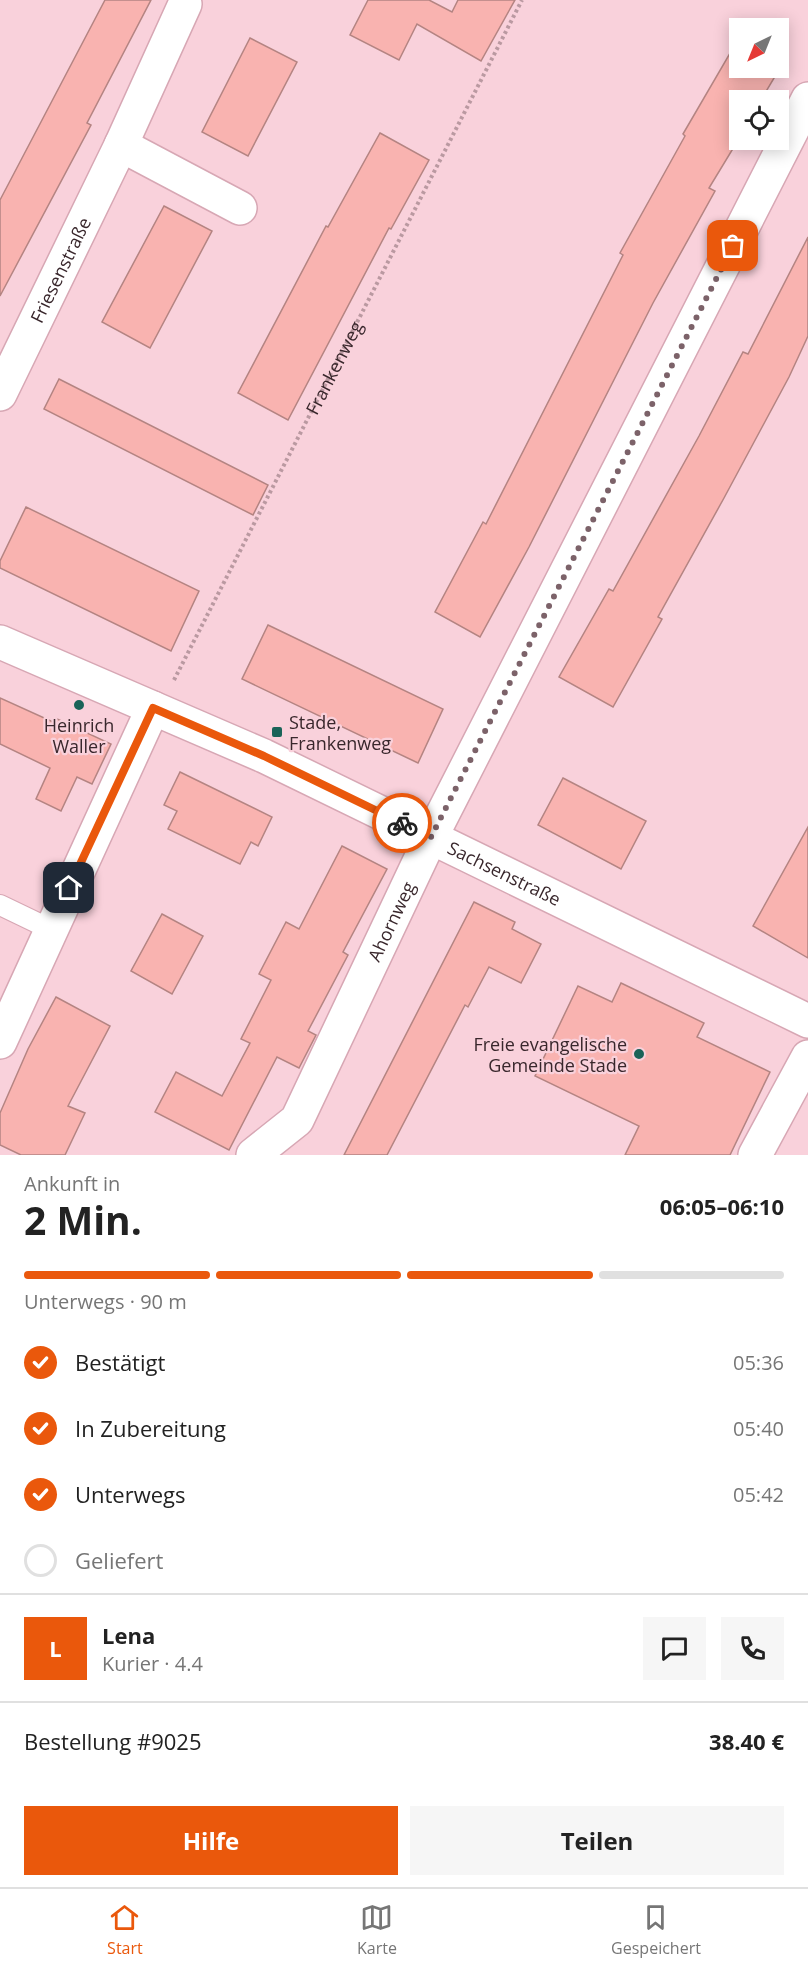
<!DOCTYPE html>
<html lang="de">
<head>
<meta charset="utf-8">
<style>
	body { margin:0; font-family:"Open Sans",sans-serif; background:#f6f6f6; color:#222; height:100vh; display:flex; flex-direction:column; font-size:22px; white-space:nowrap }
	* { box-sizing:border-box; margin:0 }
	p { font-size:20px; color:#767676 }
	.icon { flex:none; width:33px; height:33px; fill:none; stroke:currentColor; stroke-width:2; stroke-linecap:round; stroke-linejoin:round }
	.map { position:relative; height:1155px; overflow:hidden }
	.details { display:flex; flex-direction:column; background:#fff; flex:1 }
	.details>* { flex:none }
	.needle { width:39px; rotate:223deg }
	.controls { position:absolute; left:729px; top:18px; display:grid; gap:12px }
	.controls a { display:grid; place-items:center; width:60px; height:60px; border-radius:0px; background:#fff; box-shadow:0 3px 15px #0003; font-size:30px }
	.pin { position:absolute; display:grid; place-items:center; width:51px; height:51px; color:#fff; margin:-26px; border-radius:12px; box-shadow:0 3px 9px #0006 }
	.courier { position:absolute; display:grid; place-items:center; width:60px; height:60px; margin:-30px; border:4px solid #ea580c; border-radius:50%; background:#fff; color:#222; box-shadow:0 2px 8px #0007 }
	.summary em { font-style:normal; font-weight:700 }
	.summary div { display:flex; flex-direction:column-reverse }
	.summary { display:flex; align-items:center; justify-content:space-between; height:102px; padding:0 24px }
	h1 { font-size:39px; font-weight:700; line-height:45px }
	.bar { display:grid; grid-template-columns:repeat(4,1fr); gap:9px 6px; align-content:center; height:72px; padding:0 24px }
	.bar i { height:8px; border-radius:4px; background:#e0e0e0 }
	.bar .current { background:#ea580c }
	.bar p { grid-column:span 4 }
	.line { display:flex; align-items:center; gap:15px; padding:0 24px; border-top:2px solid #e0e0e0 }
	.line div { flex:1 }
	.round { display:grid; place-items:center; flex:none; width:63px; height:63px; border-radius:0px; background:#f6f6f6 }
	ol { padding:0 24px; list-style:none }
	li { display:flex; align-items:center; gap:18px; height:66px }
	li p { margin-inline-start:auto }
	li .icon { padding:6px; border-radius:50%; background:#ea580c; color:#fff; stroke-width:4 }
	li:last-child { color:#767676 }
	li i { width:33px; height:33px; border:3px solid #e0e0e0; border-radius:50% }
	.primary-button { display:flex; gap:12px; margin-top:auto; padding:12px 24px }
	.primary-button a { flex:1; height:69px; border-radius:0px; background:#ea580c; color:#fff; font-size:24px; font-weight:700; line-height:69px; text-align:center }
	.primary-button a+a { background:#f6f6f6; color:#222 }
	.tab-bar { display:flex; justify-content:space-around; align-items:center; height:84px; border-top:2px solid #e0e0e0; background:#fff; font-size:16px; color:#767676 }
	.tab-bar a { display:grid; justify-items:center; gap:3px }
	.tab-bar .current { color:#ea580c }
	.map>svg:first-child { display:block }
</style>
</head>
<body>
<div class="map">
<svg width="808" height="1155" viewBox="0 0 808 1155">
	<rect width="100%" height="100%" fill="#f9d1db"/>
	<g fill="#f9b3b0" stroke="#b48482" stroke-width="1.5">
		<polygon points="105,0 151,0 87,123 91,125 0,296 0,200"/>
		<polygon points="368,0 429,0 452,12 458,0 515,0 481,61 417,24 399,60 350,35"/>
		<polygon points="740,36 740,68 780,68 761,100 740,100 740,137 709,188 715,191 653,303 529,547 480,637 435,612 483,522 486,524 623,255 620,253 685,136 683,134"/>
		<polygon points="250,38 297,62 248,156 202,132"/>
		<polygon points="380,133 429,160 391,229 389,228 288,420 238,393 326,226 328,227"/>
		<polygon points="164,206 212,231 150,348 102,322"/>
		<polygon points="808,237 808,336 789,377 724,498 658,617 662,619 613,707 559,677 609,589 613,591 699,436 743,352 748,354"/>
		<polygon points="59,379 268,485 253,515 44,409"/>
		<polygon points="26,507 199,591 171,651 0,568 0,561"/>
		<polygon points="268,625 443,709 418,763 242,679"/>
		<polygon points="0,698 53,722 55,718 111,744 92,784 77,777 61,811 36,799 50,768 0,744"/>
		<polygon points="180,772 272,817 258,846 251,842 240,864 168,829 177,811 164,805"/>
		<polygon points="563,778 646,821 621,869 538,825"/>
		<polygon points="808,827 808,958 753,926"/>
		<polygon points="342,846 387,869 343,952 348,955 308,1031 316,1035 299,1068 277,1057 229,1150 155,1112 176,1072 222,1096 250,1043 241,1039 271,980 259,974 286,922 299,929"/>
		<polygon points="474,902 515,922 512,929 541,944 521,983 489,967 468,1007 465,1005 387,1155 344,1155"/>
		<polygon points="162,914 203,936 172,994 131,971"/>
		<polygon points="621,983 704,1023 697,1037 770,1072 730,1155 625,1155 639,1126 535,1076 578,986 612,1002"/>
		<polygon points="56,997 110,1026 68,1106 85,1113 65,1155 21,1155 0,1145 0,1113 28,1049"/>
	</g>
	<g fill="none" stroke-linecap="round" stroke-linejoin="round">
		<defs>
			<polyline id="lane" points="0,905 50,929"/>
			<g id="street">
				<polyline points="121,145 240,208"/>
				<path id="s2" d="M0 394 121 145 185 4"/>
				<polyline points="0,1042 153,708"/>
				<path id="s3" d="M253 1155 297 1120 431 837 808 99"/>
				<polyline points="755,1155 808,1057"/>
			</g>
			<g id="secondary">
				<path id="s4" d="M0 642 264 756 808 1021"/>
			</g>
		</defs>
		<use href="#lane" stroke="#d7a7b4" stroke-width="22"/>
		<use href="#street" stroke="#d7a7b4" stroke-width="36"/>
		<use href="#secondary" stroke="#d7a7b4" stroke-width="36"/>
		<path stroke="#ba99a1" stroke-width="4" stroke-dasharray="3 3" stroke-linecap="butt" id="s1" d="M174 680 522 0"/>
		<use href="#lane" stroke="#fff" stroke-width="20"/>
		<use href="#street" stroke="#fff" stroke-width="33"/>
		<use href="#secondary" stroke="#fff" stroke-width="33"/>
	</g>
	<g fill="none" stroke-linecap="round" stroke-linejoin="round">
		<polyline stroke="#7c6269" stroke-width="6" stroke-dasharray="0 10.8" points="402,823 431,837 733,246"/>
		<polyline stroke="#ea580c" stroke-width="8" points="69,888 153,708 264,756 402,823"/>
	</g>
	<g fill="#1a6358" stroke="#f9d1db" stroke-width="2">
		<circle cx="79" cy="705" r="6"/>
		<rect x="271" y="726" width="12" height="12" rx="3"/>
		<circle cx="639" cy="1054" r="6"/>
	</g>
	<g text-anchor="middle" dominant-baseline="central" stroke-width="4.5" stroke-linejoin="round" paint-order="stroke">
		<g font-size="18" fill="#39272c" stroke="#f9d1db">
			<text stroke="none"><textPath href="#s2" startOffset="138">Friesenstraße</textPath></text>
			<text stroke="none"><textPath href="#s1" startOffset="351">Frankenweg</textPath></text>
			<text stroke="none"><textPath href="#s4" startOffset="555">Sachsenstraße</textPath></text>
			<text stroke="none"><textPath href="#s3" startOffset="276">Ahornweg</textPath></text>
		</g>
		<g font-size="18" fill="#39272c" stroke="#f9d1db" text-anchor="start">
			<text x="289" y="722">Stade,<tspan x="289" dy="21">Frankenweg</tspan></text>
			<text x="79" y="725" text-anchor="middle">Heinrich<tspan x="79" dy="21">Waller</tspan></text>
			<text x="627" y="1044" text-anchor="end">Freie evangelische<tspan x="627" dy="21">Gemeinde Stade</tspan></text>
		</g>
	</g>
</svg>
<div class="controls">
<a><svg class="needle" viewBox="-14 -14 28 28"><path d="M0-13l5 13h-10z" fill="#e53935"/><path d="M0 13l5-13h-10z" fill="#767676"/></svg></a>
<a><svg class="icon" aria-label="locate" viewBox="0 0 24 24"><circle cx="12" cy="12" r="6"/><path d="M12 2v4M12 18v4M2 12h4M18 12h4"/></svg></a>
</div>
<div class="pin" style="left:733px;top:246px;background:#ea580c"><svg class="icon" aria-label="bag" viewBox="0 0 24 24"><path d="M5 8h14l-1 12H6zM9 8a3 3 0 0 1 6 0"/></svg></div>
<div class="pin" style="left:69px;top:888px;background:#1f2937"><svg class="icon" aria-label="home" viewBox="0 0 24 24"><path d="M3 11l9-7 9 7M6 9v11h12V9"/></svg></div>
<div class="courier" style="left:402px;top:823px"><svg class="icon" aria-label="bike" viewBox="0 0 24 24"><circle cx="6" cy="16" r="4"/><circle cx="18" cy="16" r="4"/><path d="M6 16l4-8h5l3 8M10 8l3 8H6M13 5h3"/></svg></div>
</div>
<section class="details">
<div class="summary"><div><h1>2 Min.</h1><p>Ankunft in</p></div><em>06:05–06:10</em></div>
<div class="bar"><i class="current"></i><i class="current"></i><i class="current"></i><i></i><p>Unterwegs · 90 m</p></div>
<ol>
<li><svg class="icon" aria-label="check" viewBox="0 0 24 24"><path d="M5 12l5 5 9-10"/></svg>Bestätigt<p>05:36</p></li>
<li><svg class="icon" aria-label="check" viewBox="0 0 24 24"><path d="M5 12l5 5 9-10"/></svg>In Zubereitung<p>05:40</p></li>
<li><svg class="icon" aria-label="check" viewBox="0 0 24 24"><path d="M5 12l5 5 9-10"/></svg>Unterwegs<p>05:42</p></li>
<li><i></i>Geliefert</li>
</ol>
<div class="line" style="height:108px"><b class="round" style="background:#ea580c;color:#fff">L</b><div><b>Lena</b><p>Kurier · 4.4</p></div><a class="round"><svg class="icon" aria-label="chat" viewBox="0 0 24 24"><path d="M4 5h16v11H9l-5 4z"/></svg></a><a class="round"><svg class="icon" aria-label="phone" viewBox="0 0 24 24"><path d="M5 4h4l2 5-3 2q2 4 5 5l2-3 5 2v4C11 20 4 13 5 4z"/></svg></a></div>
<div class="line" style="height:78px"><div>Bestellung #9025</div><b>38.40 €</b></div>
<div class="primary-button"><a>Hilfe</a><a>Teilen</a></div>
</section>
<nav class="tab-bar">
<a class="current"><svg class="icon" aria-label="home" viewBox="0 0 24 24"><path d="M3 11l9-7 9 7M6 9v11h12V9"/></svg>Start</a>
<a><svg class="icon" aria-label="map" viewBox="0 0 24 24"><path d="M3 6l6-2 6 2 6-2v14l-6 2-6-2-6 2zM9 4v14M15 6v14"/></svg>Karte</a>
<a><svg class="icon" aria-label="saved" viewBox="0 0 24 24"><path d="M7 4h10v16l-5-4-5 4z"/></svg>Gespeichert</a>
</nav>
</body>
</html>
